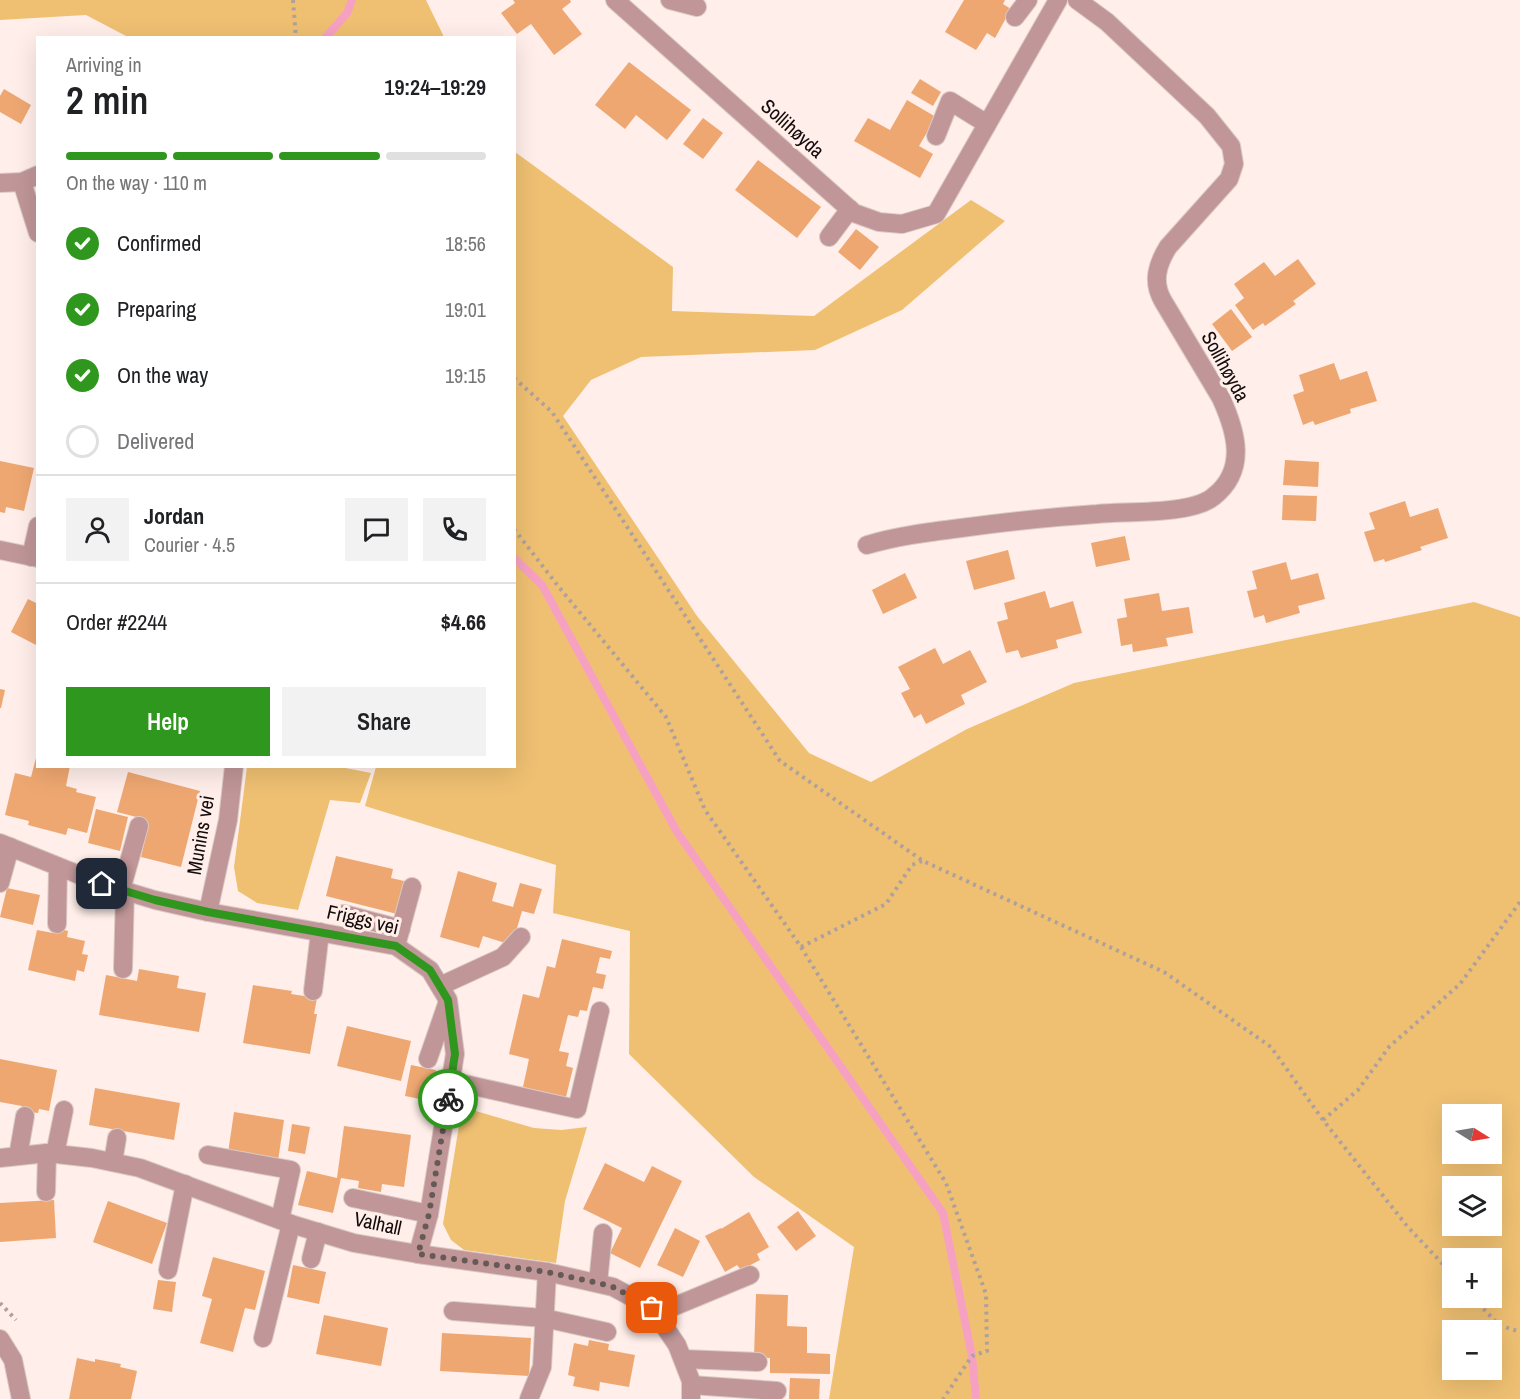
<!DOCTYPE html>
<html lang="en">
<head>
<meta charset="utf-8">
<style>
	body { margin:0; font-family:"Archivo Narrow",sans-serif; background:#f2f2f2; color:#202124; height:100vh; display:flex; flex-direction:column; font-size:22px; white-space:nowrap }
	* { box-sizing:border-box; margin:0 }
	p { font-size:20px; color:#757577 }
	.icon { flex:none; width:33px; height:33px; fill:none; stroke:currentColor; stroke-width:2; stroke-linecap:round; stroke-linejoin:round }
	.map { position:relative; flex:1; overflow:hidden }
	.panel { position:absolute; left:36px; top:36px; width:480px; height:732px; display:flex; flex-direction:column; background:#fff; border-radius:0px; box-shadow:0 6px 24px #0002 }
	.panel>* { flex:none }
	.needle { width:39px; rotate:101deg }
	.controls { position:absolute; left:1442px; top:1104px; display:grid; gap:12px }
	.controls a { display:grid; place-items:center; width:60px; height:60px; border-radius:0px; background:#fff; box-shadow:0 6px 24px #0002; font-size:30px }
	.pin { position:absolute; display:grid; place-items:center; width:51px; height:51px; color:#fff; margin:-26px; border-radius:12px; box-shadow:0 3px 9px #0006 }
	.courier { position:absolute; display:grid; place-items:center; width:60px; height:60px; margin:-30px; border:4px solid #30971e; border-radius:50%; background:#fff; color:#222; box-shadow:0 2px 8px #0007 }
	.headline em { font-style:normal; font-weight:600 }
	.headline div { display:flex; flex-direction:column-reverse }
	.headline { display:flex; align-items:center; justify-content:space-between; height:102px; padding:0 30px }
	h1 { font-size:39px; font-weight:600; line-height:45px }
	.bar { display:grid; grid-template-columns:repeat(4,1fr); gap:9px 6px; align-content:center; height:72px; padding:0 30px }
	.bar i { height:8px; border-radius:4px; background:#e0e0e0 }
	.bar .active { background:#30971e }
	.bar p { grid-column:span 4 }
	.line { display:flex; align-items:center; gap:15px; padding:0 30px; border-top:2px solid #e0e0e0 }
	.line div { flex:1 }
	.round { display:grid; place-items:center; flex:none; width:63px; height:63px; border-radius:0px; background:#f2f2f2 }
	ol { padding:0 30px; list-style:none }
	li { display:flex; align-items:center; gap:18px; height:66px }
	li p { margin-inline-start:auto }
	li .icon { padding:6px; border-radius:50%; background:#30971e; color:#fff; stroke-width:4 }
	li:last-child { color:#757577 }
	li i { width:33px; height:33px; border:3px solid #e0e0e0; border-radius:50% }
	.cta { display:flex; gap:12px; margin-top:auto; padding:12px 30px }
	.cta a { flex:1; height:69px; border-radius:0px; background:#30971e; color:#fff; font-size:24px; font-weight:600; line-height:69px; text-align:center }
	.cta a+a { background:#f2f2f2; color:#202124 }
	.map>svg:first-child { display:block }
</style>
</head>
<body>
<div class="map">
<svg width="1520" height="1399" viewBox="0 0 1520 1399">
	<rect width="100%" height="100%" fill="#ffeee9"/>
	<g fill="#efc072" fill-rule="evenodd">
		<polygon points="0,0 426,0 444,37 128,37 86,15 0,20"/>
		<path d="M515 152 673 267 672 311 814 316 971 200 1005 221 902 310 815 350 641 357 591 380 563 416 697 616 809 753 871 782 967 729 1074 683 1474 602 1520 617V1399H829L854 1247 754 1177 629 1054 630 931 553 913 556 865 365 806 376 767 514 766ZM1452 1114H1491V1154H1452ZM1491 1186V1226H1452V1186ZM1452 1258H1491V1298H1452ZM1452 1330H1491V1370H1452Z"/>
		<polygon points="247,767 340,767 371,773 360,803 330,800 298,910 257,903 238,891 234,867"/>
		<polygon points="462,1107 534,1128 561,1130 587,1127 565,1201 556,1263 464,1250 451,1240 443,1224"/>
	</g>
	<g fill="none" stroke-linecap="round" stroke-linejoin="round">
		<g stroke="#f7a1c2" stroke-width="8">
			<polyline points="325,38 347,13 352,0"/>
			<polyline points="514,558 542,585 677,832 943,1213 972,1356 976,1399"/>
		</g>
	</g>
	<g fill="#eea771">
		<polygon points="513,0 570,0 571,2 562,9 582,34 554,55 531,24 517,34 501,13 515,3"/>
		<polygon points="964,0 1005,0 1003,4 1011,9 995,38 987,33 976,50 945,32"/>
		<polygon points="629,62 691,110 667,140 636,115 625,129 595,105"/>
		<polygon points="920,79 941,92 933,106 911,93"/>
		<polygon points="4,89 31,105 21,124 0,112 0,96"/>
		<polygon points="907,100 936,117 919,146 933,154 920,178 854,141 868,118 890,130"/>
		<polygon points="703,118 723,133 703,159 683,144"/>
		<polygon points="758,160 821,207 797,238 735,190"/>
		<polygon points="856,229 879,247 860,270 838,252"/>
		<polygon points="1298,259 1316,284 1293,301 1296,304 1265,326 1263,323 1253,330 1235,305 1244,298 1234,284 1264,262 1275,276"/>
		<polygon points="1231,309 1252,337 1232,351 1212,324"/>
		<polygon points="1334,363 1340,380 1367,371 1377,401 1350,409 1351,413 1315,425 1313,421 1303,425 1293,395 1304,391 1299,375"/>
		<polygon points="1285,460 1319,462 1318,487 1283,485"/>
		<polygon points="0,461 34,468 24,511 6,507 5,513 0,512"/>
		<polygon points="1283,495 1317,496 1316,521 1282,520"/>
		<polygon points="1405,501 1410,517 1438,508 1448,538 1420,547 1422,550 1385,562 1384,559 1374,562 1364,532 1375,529 1369,513"/>
		<polygon points="1125,536 1130,560 1096,567 1091,543"/>
		<polygon points="1008,550 1015,579 974,590 966,561"/>
		<polygon points="1286,562 1291,580 1318,573 1325,599 1298,606 1300,613 1266,623 1264,615 1254,618 1247,591 1257,589 1252,571"/>
		<polygon points="905,573 917,598 883,614 872,590"/>
		<polygon points="1045,591 1050,608 1073,601 1082,633 1056,640 1058,648 1021,658 1018,650 1006,653 997,622 1008,619 1004,603"/>
		<polygon points="1159,593 1162,611 1189,607 1193,633 1166,638 1168,646 1133,652 1132,644 1121,646 1117,619 1127,617 1124,599"/>
		<polygon points="28,599 38,604 38,646 11,632"/>
		<polygon points="935,648 943,664 970,650 987,682 961,695 965,704 926,724 921,714 914,718 901,693 910,689 898,667"/>
		<polygon points="0,689 5,690 1,708 0,708"/>
		<polygon points="37,754 38,766 70,766 66,786 77,789 76,792 96,797 87,833 68,828 66,835 28,825 29,821 5,815 15,773 31,777"/>
		<polygon points="128,772 200,791 181,867 141,857 148,826 144,819 117,812"/>
		<polygon points="96,809 128,817 120,851 88,843"/>
		<polygon points="336,856 393,869 391,878 404,881 397,914 326,896"/>
		<polygon points="458,871 497,883 492,901 513,907 520,883 542,889 534,914 522,911 512,945 483,936 479,948 440,937"/>
		<polygon points="7,888 40,895 33,925 0,917"/>
		<polygon points="54,927 68,931 67,937 85,941 82,954 88,955 84,972 77,970 75,981 28,970 37,930 53,933"/>
		<polygon points="562,939 612,951 610,959 600,957 596,973 606,975 603,989 593,987 587,1011 580,1010 578,1017 568,1015 559,1051 569,1053 566,1066 573,1068 566,1097 523,1087 529,1059 509,1054 523,994 539,998 547,966 555,968"/>
		<polygon points="139,969 179,976 177,988 206,993 199,1032 99,1015 106,975 137,981"/>
		<polygon points="253,985 292,991 291,994 317,998 314,1014 317,1014 310,1054 243,1043"/>
		<polygon points="347,1026 411,1041 401,1081 337,1066"/>
		<polygon points="0,1059 57,1070 49,1111 39,1109 38,1113 21,1111 22,1106 0,1102"/>
		<polygon points="411,1065 436,1070 430,1101 405,1096"/>
		<polygon points="95,1088 180,1103 174,1140 89,1125"/>
		<polygon points="234,1112 284,1120 278,1161 228,1153"/>
		<polygon points="292,1124 310,1127 305,1154 288,1151"/>
		<polygon points="344,1126 411,1135 404,1187 382,1184 381,1192 358,1188 359,1181 341,1178 333,1213 298,1205 307,1171 337,1178"/>
		<polygon points="605,1163 644,1182 652,1166 682,1181 640,1268 610,1253 622,1228 583,1209"/>
		<polygon points="54,1200 56,1238 0,1242 0,1203"/>
		<polygon points="108,1201 167,1223 152,1264 93,1242"/>
		<polygon points="798,1211 816,1236 796,1251 777,1227"/>
		<polygon points="749,1212 769,1247 757,1254 760,1260 741,1270 737,1265 725,1272 705,1236 721,1228 721,1229"/>
		<polygon points="675,1228 700,1241 683,1277 657,1265"/>
		<polygon points="213,1257 265,1271 255,1310 245,1308 233,1352 200,1343 212,1299 202,1296"/>
		<polygon points="293,1265 326,1272 319,1304 287,1297"/>
		<polygon points="158,1280 176,1282 172,1312 153,1309"/>
		<polygon points="756,1294 788,1295 787,1326 807,1327 807,1353 830,1354 830,1374 770,1373 770,1358 754,1357"/>
		<polygon points="324,1315 388,1328 381,1366 316,1354"/>
		<polygon points="442,1333 531,1338 529,1376 440,1371"/>
		<polygon points="589,1340 609,1344 608,1350 635,1355 629,1387 600,1382 599,1391 573,1386 575,1377 568,1375 574,1343 588,1346"/>
		<polygon points="77,1358 95,1362 95,1359 121,1364 120,1367 137,1371 131,1399 69,1399"/>
		<polygon points="790,1378 820,1379 819,1399 789,1399"/>
	</g>
	<g fill="none" stroke-linecap="round" stroke-linejoin="round">
		<defs>
			<g id="minor">
				<polyline points="615,0 854,213 879,222 902,224 936,214 1058,0"/>
				<polyline points="670,0 697,7"/>
				<polyline points="1015,17 1028,0"/>
				<polyline points="936,136 950,101 987,124"/>
				<polyline points="22,182 38,233"/>
				<polyline points="0,183 22,182 38,175"/>
				<polyline points="829,237 850,209"/>
				<path d="M867 545C897 536 929 532 961 528 1006 522 1052 517 1097 514 1126 511 1191 515 1213 497 1248 470 1236 431 1221 398L1163 301C1152 282 1157 265 1168 247L1229 179 1234 164 1231 146 1207 116 1107 22 1077 0"/>
				<polyline points="0,550 38,558"/>
				<polyline points="31,557 38,526"/>
				<polyline points="0,843 102,884 155,900 208,912 396,946 430,970 448,1000 455,1054 429,1214 418,1254"/>
				<polyline points="0,883 10,847"/>
				<polyline points="121,890 139,826"/>
				<polyline points="208,912 228,820 234,766"/>
				<polyline points="344,914 401,929"/>
				<polyline points="57,924 58,867"/>
				<polyline points="396,946 412,887"/>
				<polyline points="123,969 125,891"/>
				<polyline points="440,986 503,957 521,937"/>
				<polyline points="313,991 320,932"/>
				<polyline points="428,1059 447,1004"/>
				<polyline points="451,1081 577,1109 600,1011"/>
				<polyline points="55,1154 64,1110"/>
				<polyline points="208,1155 291,1170 280,1220"/>
				<polyline points="18,1156 25,1116"/>
				<polyline points="0,1158 47,1153 92,1158 140,1168 291,1224 354,1243 418,1254 547,1272 613,1287 652,1308 677,1345 691,1381 691,1399"/>
				<polyline points="113,1162 117,1138"/>
				<polyline points="46,1192 47,1153"/>
				<polyline points="353,1198 429,1214"/>
				<polyline points="311,1259 318,1232"/>
				<polyline points="168,1270 185,1184"/>
				<polyline points="598,1283 603,1233"/>
				<polyline points="453,1311 544,1318 607,1332"/>
				<polyline points="656,1314 750,1275"/>
				<polyline points="263,1338 291,1224"/>
				<polyline points="0,1339 13,1360 21,1399"/>
				<polyline points="683,1359 758,1362"/>
				<polyline points="691,1385 777,1391"/>
				<polyline points="529,1399 542,1367 547,1272"/>
			</g>
		</defs>
		<use href="#minor" stroke="#d9cac5" stroke-width="20"/>
		<g stroke="#aea19d" stroke-width="4" stroke-dasharray="3 4.5" stroke-linecap="butt">
			<polyline points="293,0 296,38"/>
			<polyline points="514,378 552,412 780,761 923,861 1164,972 1271,1047 1323,1120 1407,1226 1452,1274"/>
			<polyline points="514,529 558,586 666,717 705,810 801,947 946,1183 986,1294 987,1351 972,1356 943,1399"/>
			<polyline points="801,947 886,904 912,865 922,861"/>
			<polyline points="1323,1120 1358,1090 1389,1047 1460,984 1520,902"/>
			<polyline points="1473,1298 1499,1325 1520,1332"/>
			<polyline points="0,1303 16,1320"/>
		</g>
		<use href="#minor" stroke="#c09698" stroke-width="18"/>
	</g>
	<g fill="none" stroke-linecap="round" stroke-linejoin="round">
		<polyline stroke="#655a58" stroke-width="6" stroke-dasharray="0 10.8" points="448,1099 429,1214 418,1254 547,1272 598,1283 613,1287 652,1308"/>
		<polyline stroke="#30971e" stroke-width="8" points="102,884 155,900 208,912 396,946 430,970 448,1000 455,1054 448,1099"/>
	</g>
	<g text-anchor="middle" dominant-baseline="central" stroke-width="6" stroke-linejoin="round" paint-order="stroke">
		<g font-size="20" fill="#120b0a" stroke="#ffeee9">
			<text transform="translate(793 128) rotate(42)">Sollihøyda</text>
			<text transform="translate(1226 366) rotate(61)">Sollihøyda</text>
			<text transform="translate(200 835) rotate(-80)">Munins vei</text>
			<text transform="translate(363 919) rotate(13)">Friggs vei</text>
			<text transform="translate(378 1223) rotate(12)">Valhall</text>
		</g>
	</g>
</svg>
<div class="controls">
<a><svg class="needle" viewBox="-14 -14 28 28"><path d="M0-13l5 13h-10z" fill="#e53935"/><path d="M0 13l5-13h-10z" fill="#757577"/></svg></a>
<a><svg class="icon" aria-label="layers" viewBox="0 0 24 24"><path d="M12 4l9 5-9 5-9-5zM3 14l9 5 9-5"/></svg></a>
<a>+</a>
<a>−</a>
</div>
<div class="pin" style="left:652px;top:1308px;background:#ea580c"><svg class="icon" aria-label="bag" viewBox="0 0 24 24"><path d="M5 8h14l-1 12H6zM9 8a3 3 0 0 1 6 0"/></svg></div>
<div class="pin" style="left:102px;top:884px;background:#1f2937"><svg class="icon" aria-label="home" viewBox="0 0 24 24"><path d="M3 11l9-7 9 7M6 9v11h12V9"/></svg></div>
<div class="courier" style="left:448px;top:1099px"><svg class="icon" aria-label="bike" viewBox="0 0 24 24"><circle cx="6" cy="16" r="4"/><circle cx="18" cy="16" r="4"/><path d="M6 16l4-8h5l3 8M10 8l3 8H6M13 5h3"/></svg></div>
<section class="panel">
<div class="headline"><div><h1>2 min</h1><p>Arriving in</p></div><em>19:24–19:29</em></div>
<div class="bar"><i class="active"></i><i class="active"></i><i class="active"></i><i></i><p>On the way · 110 m</p></div>
<ol>
<li><svg class="icon" aria-label="check" viewBox="0 0 24 24"><path d="M5 12l5 5 9-10"/></svg>Confirmed<p>18:56</p></li>
<li><svg class="icon" aria-label="check" viewBox="0 0 24 24"><path d="M5 12l5 5 9-10"/></svg>Preparing<p>19:01</p></li>
<li><svg class="icon" aria-label="check" viewBox="0 0 24 24"><path d="M5 12l5 5 9-10"/></svg>On the way<p>19:15</p></li>
<li><i></i>Delivered</li>
</ol>
<div class="line" style="height:108px"><a class="round"><svg class="icon" aria-label="person" viewBox="0 0 24 24"><circle cx="12" cy="8" r="4"/><path d="M4 21q1-7 8-7t8 7"/></svg></a><div><b>Jordan</b><p>Courier · 4.5</p></div><a class="round"><svg class="icon" aria-label="chat" viewBox="0 0 24 24"><path d="M4 5h16v11H9l-5 4z"/></svg></a><a class="round"><svg class="icon" aria-label="phone" viewBox="0 0 24 24"><path d="M5 4h4l2 5-3 2q2 4 5 5l2-3 5 2v4C11 20 4 13 5 4z"/></svg></a></div>
<div class="line" style="height:78px"><div>Order #2244</div><b>$4.66</b></div>
<div class="cta"><a>Help</a><a>Share</a></div>
</section>
</div>
</body>
</html>
